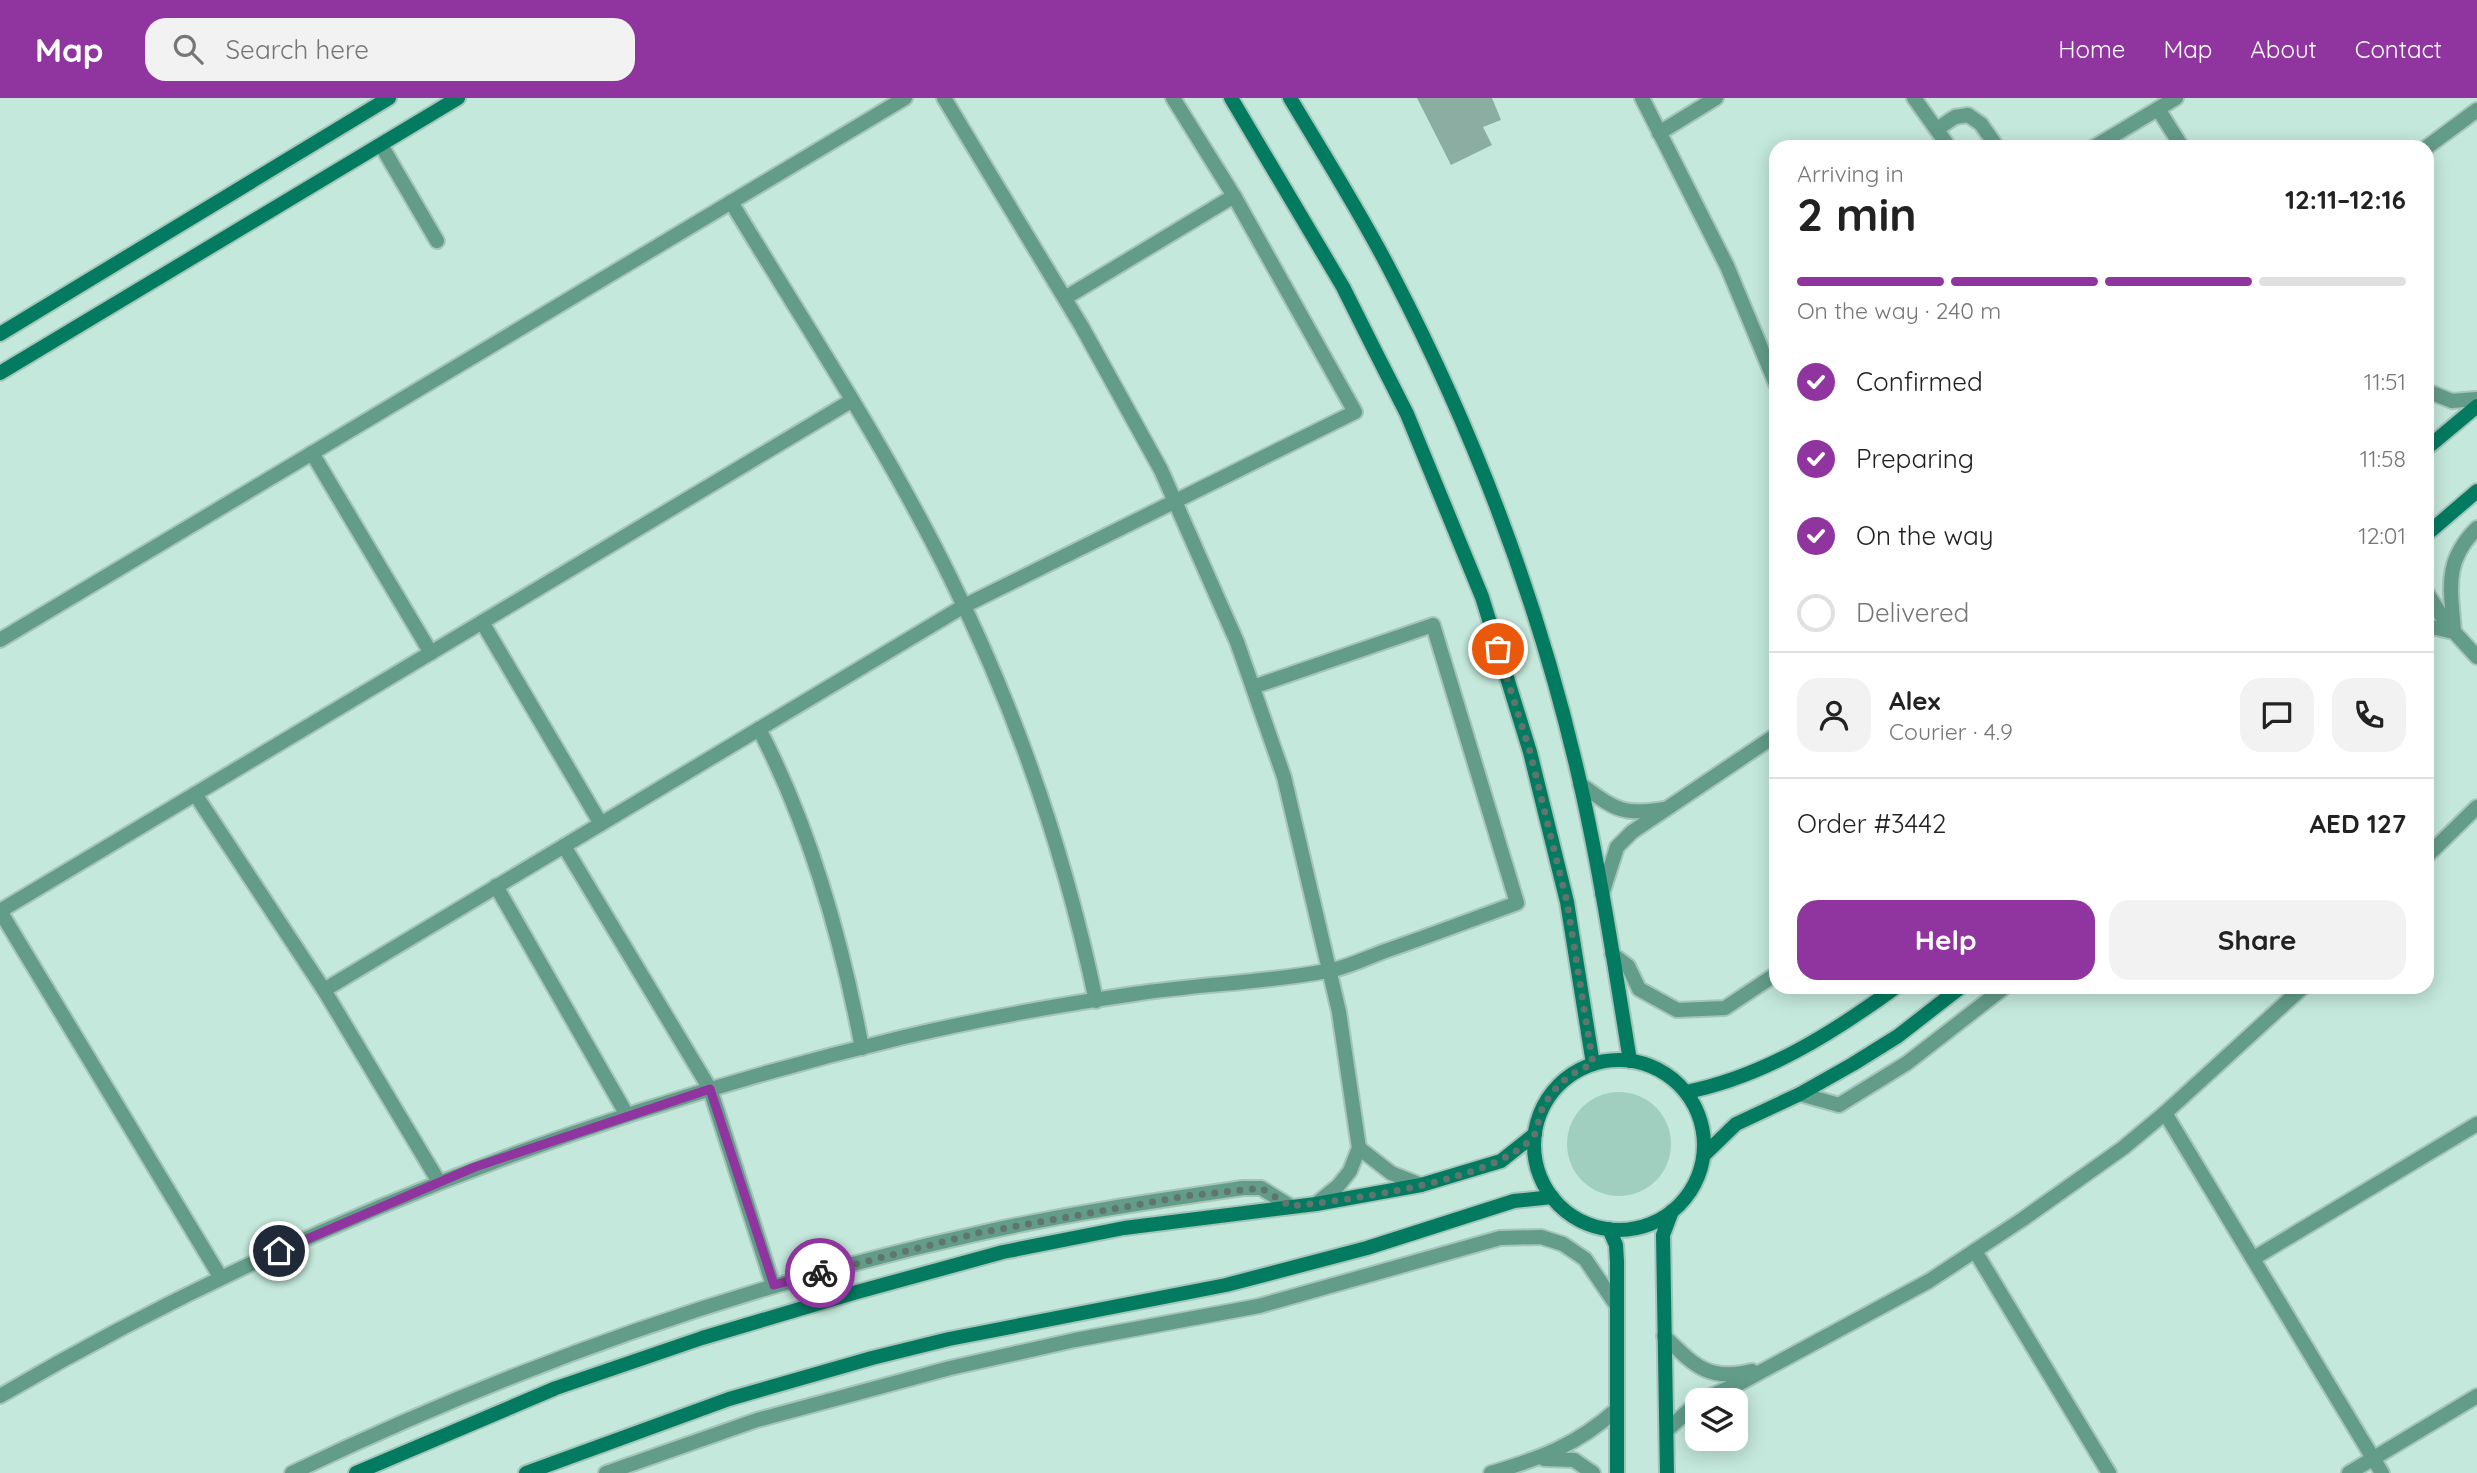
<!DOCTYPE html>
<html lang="en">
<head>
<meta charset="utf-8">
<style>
	body { margin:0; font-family:Quicksand,sans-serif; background:#f2f2f2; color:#222; height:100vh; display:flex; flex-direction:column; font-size:26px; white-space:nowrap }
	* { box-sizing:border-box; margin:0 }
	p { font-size:23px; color:#767676 }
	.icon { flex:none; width:38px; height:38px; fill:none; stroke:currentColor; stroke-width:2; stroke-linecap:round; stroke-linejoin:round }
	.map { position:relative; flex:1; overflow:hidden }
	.side { position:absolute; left:1769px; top:42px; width:665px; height:854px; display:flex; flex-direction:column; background:#fff; border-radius:21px; box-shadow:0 4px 18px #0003 }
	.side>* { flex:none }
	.controls { position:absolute; left:1685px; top:1290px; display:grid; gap:14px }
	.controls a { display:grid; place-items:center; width:63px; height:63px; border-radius:14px; background:#fff; box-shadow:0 4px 18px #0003; font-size:35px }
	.pin { position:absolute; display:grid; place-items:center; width:60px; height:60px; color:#fff; margin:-30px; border:4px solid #fff; border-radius:50%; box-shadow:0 2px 7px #0007 }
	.courier { position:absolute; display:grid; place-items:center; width:70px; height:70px; margin:-35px; border:5px solid #9035a0; border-radius:50%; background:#fff; color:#222; box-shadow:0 2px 9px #0007 }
	.overview em { font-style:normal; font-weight:700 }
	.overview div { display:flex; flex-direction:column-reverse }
	.overview { display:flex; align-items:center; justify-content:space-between; height:119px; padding:0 28px }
	h1 { font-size:46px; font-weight:700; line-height:52px }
	.bar { display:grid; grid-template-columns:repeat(4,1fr); gap:10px 7px; align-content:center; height:84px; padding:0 28px }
	.bar i { height:9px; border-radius:5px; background:#e0e0e0 }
	.bar .selected { background:#9035a0 }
	.bar p { grid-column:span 4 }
	.line { display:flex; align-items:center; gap:18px; padding:0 28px; border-top:2px solid #e0e0e0 }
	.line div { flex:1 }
	.round { display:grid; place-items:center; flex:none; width:74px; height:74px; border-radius:21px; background:#f2f2f2 }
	ol { padding:0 28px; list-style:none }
	li { display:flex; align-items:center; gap:21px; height:77px }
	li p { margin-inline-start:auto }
	li .icon { padding:7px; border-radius:50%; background:#9035a0; color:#fff; stroke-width:4 }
	li:last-child { color:#767676 }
	li i { width:38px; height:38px; border:4px solid #e0e0e0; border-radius:50% }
	.button { display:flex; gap:14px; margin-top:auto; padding:14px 28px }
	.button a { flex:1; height:80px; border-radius:21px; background:#9035a0; color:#fff; font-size:28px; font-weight:700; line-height:80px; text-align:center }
	.button a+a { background:#f2f2f2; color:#222 }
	header { display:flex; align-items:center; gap:42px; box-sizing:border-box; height:98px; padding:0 35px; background:#9035a0; color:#fff }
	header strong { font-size:33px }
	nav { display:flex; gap:38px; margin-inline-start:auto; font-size:24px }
	.search { width:490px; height:63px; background:#f2f2f2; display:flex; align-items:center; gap:18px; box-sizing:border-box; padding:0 24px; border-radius:21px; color:#767676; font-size:26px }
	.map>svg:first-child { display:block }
</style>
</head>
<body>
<header>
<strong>Map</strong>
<div class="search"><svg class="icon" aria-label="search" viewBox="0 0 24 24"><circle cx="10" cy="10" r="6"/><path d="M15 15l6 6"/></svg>Search here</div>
<nav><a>Home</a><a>Map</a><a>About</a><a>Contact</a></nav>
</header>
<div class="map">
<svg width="2477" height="1375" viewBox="0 0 2477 1375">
	<rect width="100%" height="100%" fill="#c4e8db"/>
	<circle fill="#a1cfbf" cx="1619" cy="1046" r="52"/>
	<polygon fill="#8caea2" points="1417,0 1492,0 1501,22 1483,29 1492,47 1451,67"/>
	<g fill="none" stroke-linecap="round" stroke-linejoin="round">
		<defs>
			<g id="street">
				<polyline points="944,0 1082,229 1161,372 1237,544 1284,679 1339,914 1359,1050 1350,1073 1338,1088 1316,1106"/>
				<polyline points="1642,0 1727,168 1776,286"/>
				<polyline points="1914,0 1949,49"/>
				<polyline points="2158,11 2182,49"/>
				<polyline points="1937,31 1955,19 1968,17 1981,26 1997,49"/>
				<polyline points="1659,35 1716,0"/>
				<polyline points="381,47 437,143"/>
				<polyline points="2094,49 2176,0"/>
				<polyline points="2427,49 2477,12"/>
				<path d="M731 104C806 228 886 349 950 479 1017 614 1065 755 1096 903"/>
				<polyline points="1065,200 1234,98"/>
				<polyline points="2427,293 2452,303 2477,301"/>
				<polyline points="312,355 431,555"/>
				<polyline points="2427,495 2446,525 2477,559"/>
				<polyline points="482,524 601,726"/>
				<polyline points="2427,528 2454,534"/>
				<path d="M2454 534C2451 490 2443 464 2477 430"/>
				<polyline points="0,542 905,0"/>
				<path d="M759 631C809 727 842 844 862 950"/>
				<path d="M1580 686C1615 711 1621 718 1665 711"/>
				<polyline points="195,696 324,892 439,1084"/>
				<polyline points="564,748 710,991 773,1187"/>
				<polyline points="2427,758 2477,709"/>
				<polyline points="496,788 627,1017"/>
				<polyline points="1602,796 1617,749 1632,734 1776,637"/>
				<polyline points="0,813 851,303"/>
				<polyline points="0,813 221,1180"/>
				<polyline points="1612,856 1628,868 1639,891 1677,912 1725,910 1776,876"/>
				<polyline points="324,892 964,508 1355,314 1234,98 1173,0"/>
				<polyline points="1800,996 1839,1007 1907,965 2005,889"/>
				<polyline points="2165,1015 2382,1375"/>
				<polyline points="1359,1050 1391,1075 1421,1087"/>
				<polyline points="1975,1153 2109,1375"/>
				<polyline points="2254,1160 2477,1026"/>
				<path d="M1664 1238C1694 1267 1708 1284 1752 1273"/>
				<path d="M0 1298C281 1133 588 1015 904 939 980 921 1058 907 1134 896 1198 886 1263 885 1327 873 1347 870 1368 859 1388 852 1431 837 1474 821 1517 805L1433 527 1253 589"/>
				<polyline points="1702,1302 1740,1285 1929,1183 2023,1121 2123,1050 2165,1015 2303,889"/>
				<polyline points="1667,1332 1698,1304"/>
				<polyline points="1544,1361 1574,1362 1593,1375"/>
				<path d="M292 1375C511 1270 739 1188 976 1136 1064 1116 1154 1103 1243 1090H1261L1290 1108"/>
				<polyline points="606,1375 757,1322 950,1270 1075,1242 1259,1208 1500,1140 1541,1139 1563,1146 1585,1161 1617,1208"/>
				<path d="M1491 1375C1541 1360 1577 1347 1616 1312"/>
				<polyline points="2349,1375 2477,1298"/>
			</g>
			<g id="secondary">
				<polyline points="1231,0 1343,189 1374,251 1407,316 1482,499 1530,654 1567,804 1593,966"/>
				<path d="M1290 0C1325 59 1362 117 1393 178 1473 332 1536 498 1576 667 1599 764 1614 864 1630 963"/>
				<polyline points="0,236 389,0"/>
				<polyline points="0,275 458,0"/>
				<polyline points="2427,350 2477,308"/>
				<polyline points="2427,436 2477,393"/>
				<circle cx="1619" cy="1047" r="85"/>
				<path d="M1686 994C1763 979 1833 935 1896 889"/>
				<polyline points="1704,1057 1736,1026 1800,996 1853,966 1898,938 1961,889"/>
				<polyline points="1609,1131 1616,1147 1617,1164 1617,1375"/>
				<polyline points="356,1375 556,1290 702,1240 857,1194 1003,1154 1124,1130 1316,1106 1421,1087 1501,1063 1535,1036"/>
				<polyline points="526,1375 729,1301 872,1260 949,1241 1226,1187 1367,1150 1514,1103 1552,1099"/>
				<polyline points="1667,1375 1663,1137 1672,1113"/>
			</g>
		</defs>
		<use href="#street" stroke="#a5c5b9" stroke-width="18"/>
		<use href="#secondary" stroke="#a5c5b9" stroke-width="18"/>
		<use href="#street" stroke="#639c89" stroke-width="14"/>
		<use href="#secondary" stroke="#037b61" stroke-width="14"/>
	</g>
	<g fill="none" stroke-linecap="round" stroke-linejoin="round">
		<path stroke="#5f756d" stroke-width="7" stroke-dasharray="0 12.6" d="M820 1175 978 1135 1186 1098 1261 1090 1290 1108C1345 1103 1502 1082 1534 1037 1538 1032 1538 1022 1540 1016 1550 992 1568 975 1593 966L1567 804 1530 654 1498 551"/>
		<polyline stroke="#9035a0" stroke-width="9" points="279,1153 475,1069 710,991 774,1187 820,1175"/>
	</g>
</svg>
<div class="controls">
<a><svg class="icon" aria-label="layers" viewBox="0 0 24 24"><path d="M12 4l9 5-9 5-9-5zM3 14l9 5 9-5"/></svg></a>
</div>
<div class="pin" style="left:1498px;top:551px;background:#ea580c"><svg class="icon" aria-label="bag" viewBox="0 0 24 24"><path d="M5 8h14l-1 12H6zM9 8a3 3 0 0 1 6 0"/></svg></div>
<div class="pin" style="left:279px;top:1153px;background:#1f2937"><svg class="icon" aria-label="home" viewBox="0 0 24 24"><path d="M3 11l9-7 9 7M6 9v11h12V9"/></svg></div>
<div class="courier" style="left:820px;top:1175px"><svg class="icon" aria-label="bike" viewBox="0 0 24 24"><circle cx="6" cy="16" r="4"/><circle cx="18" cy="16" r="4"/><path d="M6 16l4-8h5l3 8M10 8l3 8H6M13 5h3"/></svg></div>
<section class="side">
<div class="overview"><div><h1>2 min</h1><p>Arriving in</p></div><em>12:11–12:16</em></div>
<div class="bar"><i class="selected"></i><i class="selected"></i><i class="selected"></i><i></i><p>On the way · 240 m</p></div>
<ol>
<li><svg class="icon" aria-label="check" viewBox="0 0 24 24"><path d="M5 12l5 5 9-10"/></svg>Confirmed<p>11:51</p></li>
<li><svg class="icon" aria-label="check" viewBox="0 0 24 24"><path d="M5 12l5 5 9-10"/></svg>Preparing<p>11:58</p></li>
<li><svg class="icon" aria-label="check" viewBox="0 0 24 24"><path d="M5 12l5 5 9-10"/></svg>On the way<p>12:01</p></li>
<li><i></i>Delivered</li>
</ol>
<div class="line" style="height:126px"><a class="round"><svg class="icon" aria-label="person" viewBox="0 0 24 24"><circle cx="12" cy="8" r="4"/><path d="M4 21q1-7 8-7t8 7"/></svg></a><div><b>Alex</b><p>Courier · 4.9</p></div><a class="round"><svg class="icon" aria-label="chat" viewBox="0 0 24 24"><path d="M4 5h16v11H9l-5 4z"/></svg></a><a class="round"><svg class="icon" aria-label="phone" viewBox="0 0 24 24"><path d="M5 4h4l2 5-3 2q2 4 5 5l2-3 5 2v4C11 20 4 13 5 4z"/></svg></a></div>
<div class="line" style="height:91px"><div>Order #3442</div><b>AED 127</b></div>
<div class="button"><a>Help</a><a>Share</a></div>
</section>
</div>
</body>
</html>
